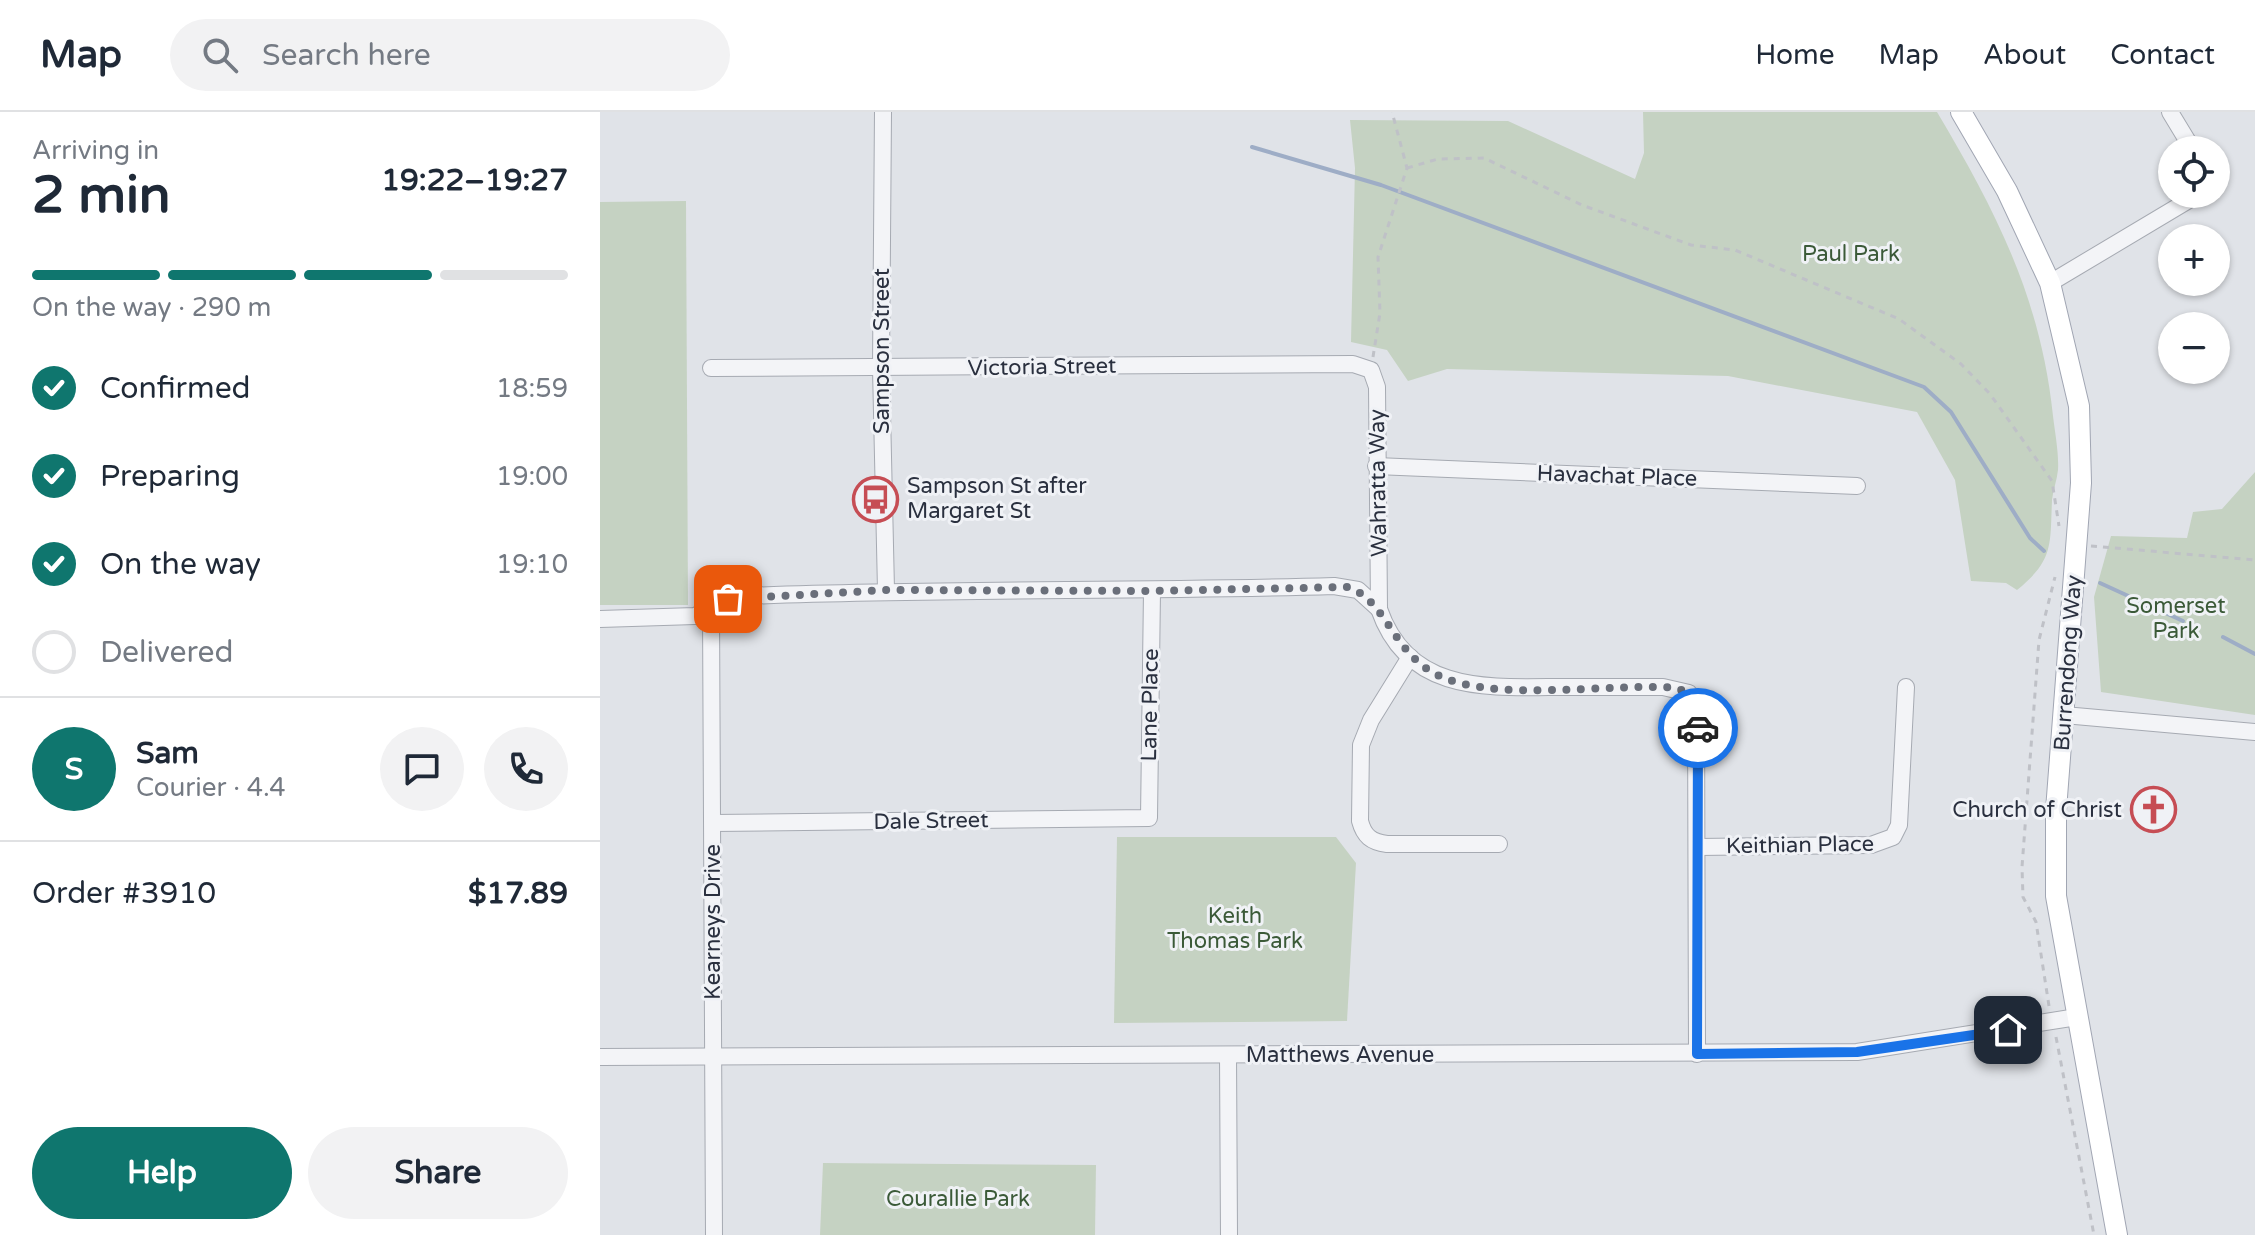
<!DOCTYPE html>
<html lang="en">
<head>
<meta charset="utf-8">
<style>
	body { margin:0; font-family:"Varela Round",sans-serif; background:#f2f2f3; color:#1f2937; height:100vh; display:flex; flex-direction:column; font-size:30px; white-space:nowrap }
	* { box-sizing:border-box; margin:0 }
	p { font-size:26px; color:#747a83 }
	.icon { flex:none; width:44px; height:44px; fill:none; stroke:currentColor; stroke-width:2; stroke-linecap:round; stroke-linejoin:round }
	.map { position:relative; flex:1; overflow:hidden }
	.drawer { display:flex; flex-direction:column; background:#fff; width:600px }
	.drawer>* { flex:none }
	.tools { position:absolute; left:1558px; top:24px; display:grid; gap:16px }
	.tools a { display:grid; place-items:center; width:72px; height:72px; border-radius:50%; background:#fff; box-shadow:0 2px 6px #0004; font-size:40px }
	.pin { position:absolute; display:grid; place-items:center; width:68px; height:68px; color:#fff; margin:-34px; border-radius:16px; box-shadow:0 4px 12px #0006 }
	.courier { position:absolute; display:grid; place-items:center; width:80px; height:80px; margin:-40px; border:6px solid #1a73e8; border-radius:50%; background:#fff; color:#222; box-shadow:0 2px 10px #0007 }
	.overview em { font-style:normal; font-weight:700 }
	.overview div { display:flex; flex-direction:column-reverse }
	.overview { display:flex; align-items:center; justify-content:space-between; height:136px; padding:0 32px }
	h1 { font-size:52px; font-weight:700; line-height:60px }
	.bar { display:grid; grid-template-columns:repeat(4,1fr); gap:12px 8px; align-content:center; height:96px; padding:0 32px }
	.bar i { height:10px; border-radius:6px; background:#e0e1e3 }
	.bar .selected { background:#0f766e }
	.bar p { grid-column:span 4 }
	.line { display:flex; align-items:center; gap:20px; padding:0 32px; border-top:2px solid #e0e1e3 }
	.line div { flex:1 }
	.round { display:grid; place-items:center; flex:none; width:84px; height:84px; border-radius:42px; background:#f2f2f3 }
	ol { padding:0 32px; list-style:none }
	li { display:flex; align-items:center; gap:24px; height:88px }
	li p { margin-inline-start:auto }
	li .icon { padding:8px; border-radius:50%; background:#0f766e; color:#fff; stroke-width:4 }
	li:last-child { color:#747a83 }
	li i { width:44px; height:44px; border:4px solid #e0e1e3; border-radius:50% }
	.action { display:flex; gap:16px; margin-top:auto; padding:16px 32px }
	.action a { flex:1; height:92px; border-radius:48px; background:#0f766e; color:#fff; font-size:32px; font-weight:700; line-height:92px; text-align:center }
	.action a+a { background:#f2f2f3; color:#1f2937 }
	header { display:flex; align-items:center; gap:48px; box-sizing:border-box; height:112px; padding:0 40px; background:#fff; border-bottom:2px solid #e0e1e3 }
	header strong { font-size:38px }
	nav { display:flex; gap:44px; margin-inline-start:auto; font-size:28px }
	.search { width:560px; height:72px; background:#f2f2f3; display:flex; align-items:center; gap:20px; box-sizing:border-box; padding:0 28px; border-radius:44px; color:#747a83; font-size:30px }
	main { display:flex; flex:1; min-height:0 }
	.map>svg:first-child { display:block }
</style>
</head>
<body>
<header>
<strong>Map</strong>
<div class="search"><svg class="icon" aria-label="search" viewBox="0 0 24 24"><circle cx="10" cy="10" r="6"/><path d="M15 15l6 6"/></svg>Search here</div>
<nav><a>Home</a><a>Map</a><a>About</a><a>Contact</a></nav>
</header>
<main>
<section class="drawer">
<div class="overview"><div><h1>2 min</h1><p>Arriving in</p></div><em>19:22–19:27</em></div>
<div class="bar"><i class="selected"></i><i class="selected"></i><i class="selected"></i><i></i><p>On the way · 290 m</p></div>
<ol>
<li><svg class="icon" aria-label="check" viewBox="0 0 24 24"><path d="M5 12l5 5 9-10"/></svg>Confirmed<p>18:59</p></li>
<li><svg class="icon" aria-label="check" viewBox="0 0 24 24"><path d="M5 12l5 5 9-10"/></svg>Preparing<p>19:00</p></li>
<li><svg class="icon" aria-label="check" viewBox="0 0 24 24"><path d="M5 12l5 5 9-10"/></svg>On the way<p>19:10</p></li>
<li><i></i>Delivered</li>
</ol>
<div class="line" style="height:144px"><b class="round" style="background:#0f766e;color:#fff">S</b><div><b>Sam</b><p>Courier · 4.4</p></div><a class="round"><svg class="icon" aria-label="chat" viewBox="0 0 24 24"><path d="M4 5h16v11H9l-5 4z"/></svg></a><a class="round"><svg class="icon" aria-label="phone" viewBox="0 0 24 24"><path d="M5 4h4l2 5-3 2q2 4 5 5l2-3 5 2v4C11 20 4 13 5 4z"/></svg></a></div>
<div class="line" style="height:104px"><div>Order #3910</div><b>$17.89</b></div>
<div class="action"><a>Help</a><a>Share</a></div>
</section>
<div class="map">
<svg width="1655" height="1123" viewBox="0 0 1655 1123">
	<rect width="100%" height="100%" fill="#e0e3e8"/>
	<g fill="#c5d2c2">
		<path d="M1043 0H1337C1396 99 1441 187 1453 304 1455 321 1459 341 1458 358 1457 368 1453 378 1452 388 1450 433 1454 448 1417 478L1406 471 1371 469 1355 368 1317 300 1128 264 847 257 808 269 787 238 751 230 755 56 750 8 908 9 1035 67 1044 41Z"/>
		<polygon points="86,89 88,493 0,493 0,90"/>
		<polygon points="1655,360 1655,603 1501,580 1494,485 1511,424 1587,426 1593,400 1622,397"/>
		<polygon points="517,725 736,725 756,751 747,909 514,911"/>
		<polygon points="223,1051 496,1053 495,1123 220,1123"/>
	</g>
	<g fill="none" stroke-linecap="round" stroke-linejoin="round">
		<g stroke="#9eadc6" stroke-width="4">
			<polyline points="652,35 781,73 1324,275 1351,300 1430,426 1444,439"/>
			<polyline points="1500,471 1583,509"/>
			<polyline points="1623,525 1655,542"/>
		</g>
		<defs>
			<g id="minor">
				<polyline points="283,0 281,256 286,478"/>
				<polyline points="1570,0 1593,38"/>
				<polyline points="1450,171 1599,82"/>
				<path d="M111 256 753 252 771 258 777 275 779 497C807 578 880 576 951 575 988 575 1026 575 1063 575L1089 581 1096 592 1097 942"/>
				<polyline points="776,354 1257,374"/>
				<polyline points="111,498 114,1123"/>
				<path d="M0 507 95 504 128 487 146 484C342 476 538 480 734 474L758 478 779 497"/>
				<path d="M810 545 771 608 761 633 760 709C764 724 771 730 787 732H899"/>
				<polyline points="1464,603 1655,620"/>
				<polyline points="113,711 549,706 552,479"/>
				<polyline points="1098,735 1271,733 1293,725 1299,713 1306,575"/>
				<polyline points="628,943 629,1123"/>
				<polyline points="0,945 1257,940 1477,905"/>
			</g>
			<polyline id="major" points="1361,0 1407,79 1450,171 1479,294 1481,371 1456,698 1456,784 1517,1123"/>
		</defs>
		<use href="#minor" stroke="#a6aab2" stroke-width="18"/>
		<use href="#major" stroke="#a1a6b3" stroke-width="22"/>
		<g stroke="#bfc1c7" stroke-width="3" stroke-dasharray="6 6" stroke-linecap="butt">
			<polyline points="807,56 838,47 884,46 982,93 1091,133 1135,138 1299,207 1361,252 1390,282 1452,369 1459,414"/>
			<polyline points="773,245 780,201 778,145 807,56 792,0"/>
			<polyline points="1491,434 1655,448"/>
			<polyline points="1449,894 1436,810 1423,785 1422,755 1439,528 1455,465"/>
			<polyline points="1456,925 1494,1123"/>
		</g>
		<use href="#minor" stroke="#f3f4f7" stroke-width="16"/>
		<use href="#major" stroke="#fff" stroke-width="20"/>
	</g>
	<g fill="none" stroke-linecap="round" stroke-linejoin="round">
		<path stroke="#6a6f7a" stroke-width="8" stroke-dasharray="0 14.4" d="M128 487 286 478 552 479 747 475C784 486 793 538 832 560 888 593 1010 570 1077 576 1096 584 1098 596 1098 616"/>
		<polyline stroke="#1a73e8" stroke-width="10" points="1098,616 1097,942 1257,940 1408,918"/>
	</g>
	<defs>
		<symbol id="bus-ring" viewBox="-11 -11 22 22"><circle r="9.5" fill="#f0f2f6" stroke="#c64d54" stroke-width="1.5"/><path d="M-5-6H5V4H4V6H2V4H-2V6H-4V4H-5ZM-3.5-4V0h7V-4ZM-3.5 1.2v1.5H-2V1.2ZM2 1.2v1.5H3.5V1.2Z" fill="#c64d54"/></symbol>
		<symbol id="church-ring" viewBox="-11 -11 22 22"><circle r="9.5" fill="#f0f2f6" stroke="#c64d54" stroke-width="1.5"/><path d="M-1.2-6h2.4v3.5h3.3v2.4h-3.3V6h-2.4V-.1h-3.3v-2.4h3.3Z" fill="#c64d54"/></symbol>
	</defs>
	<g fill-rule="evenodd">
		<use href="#bus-ring" x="250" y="362" width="51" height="51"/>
		<use href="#church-ring" x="1528" y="672" width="51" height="51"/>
	</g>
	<g text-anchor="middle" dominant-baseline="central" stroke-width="6" stroke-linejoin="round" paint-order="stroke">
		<g font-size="22" fill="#3b5a38" stroke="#f0f2f6">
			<text x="1251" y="142">Paul Park</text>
			<text x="1576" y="494">Somerset<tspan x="1576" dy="25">Park</tspan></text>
			<text x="635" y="804">Keith<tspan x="635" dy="25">Thomas Park</tspan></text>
			<text x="358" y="1087">Courallie Park</text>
		</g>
		<g font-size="22" fill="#2a303f" stroke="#f0f2f6">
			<text transform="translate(282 239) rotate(-90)">Sampson Street</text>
			<text transform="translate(442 255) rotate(-1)">Victoria Street</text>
			<text transform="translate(1017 364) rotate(2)">Havachat Place</text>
			<text transform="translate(778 371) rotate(-91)">Wahratta Way</text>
			<text transform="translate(1468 551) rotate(-86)">Burrendong Way</text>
			<text transform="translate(550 593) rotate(-89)">Lane Place</text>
			<text transform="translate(331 709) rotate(-1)">Dale Street</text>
			<text transform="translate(1200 733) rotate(-1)">Keithian Place</text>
			<text transform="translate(113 810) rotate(-90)">Kearneys Drive</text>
			<text x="740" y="943">Matthews Avenue</text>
		</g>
		<g font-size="22" fill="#2a303f" stroke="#f0f2f6" text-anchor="start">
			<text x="307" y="374">Sampson St after<tspan x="307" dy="25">Margaret St</tspan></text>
			<text x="1522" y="698" text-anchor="end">Church of Christ</text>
		</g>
	</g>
</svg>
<div class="tools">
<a><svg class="icon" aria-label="locate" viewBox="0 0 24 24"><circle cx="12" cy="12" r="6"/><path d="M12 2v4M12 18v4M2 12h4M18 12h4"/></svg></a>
<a>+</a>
<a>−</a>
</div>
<div class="pin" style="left:128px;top:487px;background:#ea580c"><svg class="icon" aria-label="bag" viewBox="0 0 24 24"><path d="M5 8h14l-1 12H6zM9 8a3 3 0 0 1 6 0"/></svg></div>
<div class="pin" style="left:1408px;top:918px;background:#1f2937"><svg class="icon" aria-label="home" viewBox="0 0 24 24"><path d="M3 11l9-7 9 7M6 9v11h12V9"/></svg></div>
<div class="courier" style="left:1098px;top:616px"><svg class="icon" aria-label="car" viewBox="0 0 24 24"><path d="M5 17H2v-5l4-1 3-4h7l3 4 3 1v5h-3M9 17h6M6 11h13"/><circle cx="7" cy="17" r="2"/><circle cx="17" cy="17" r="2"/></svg></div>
</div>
</main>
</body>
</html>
